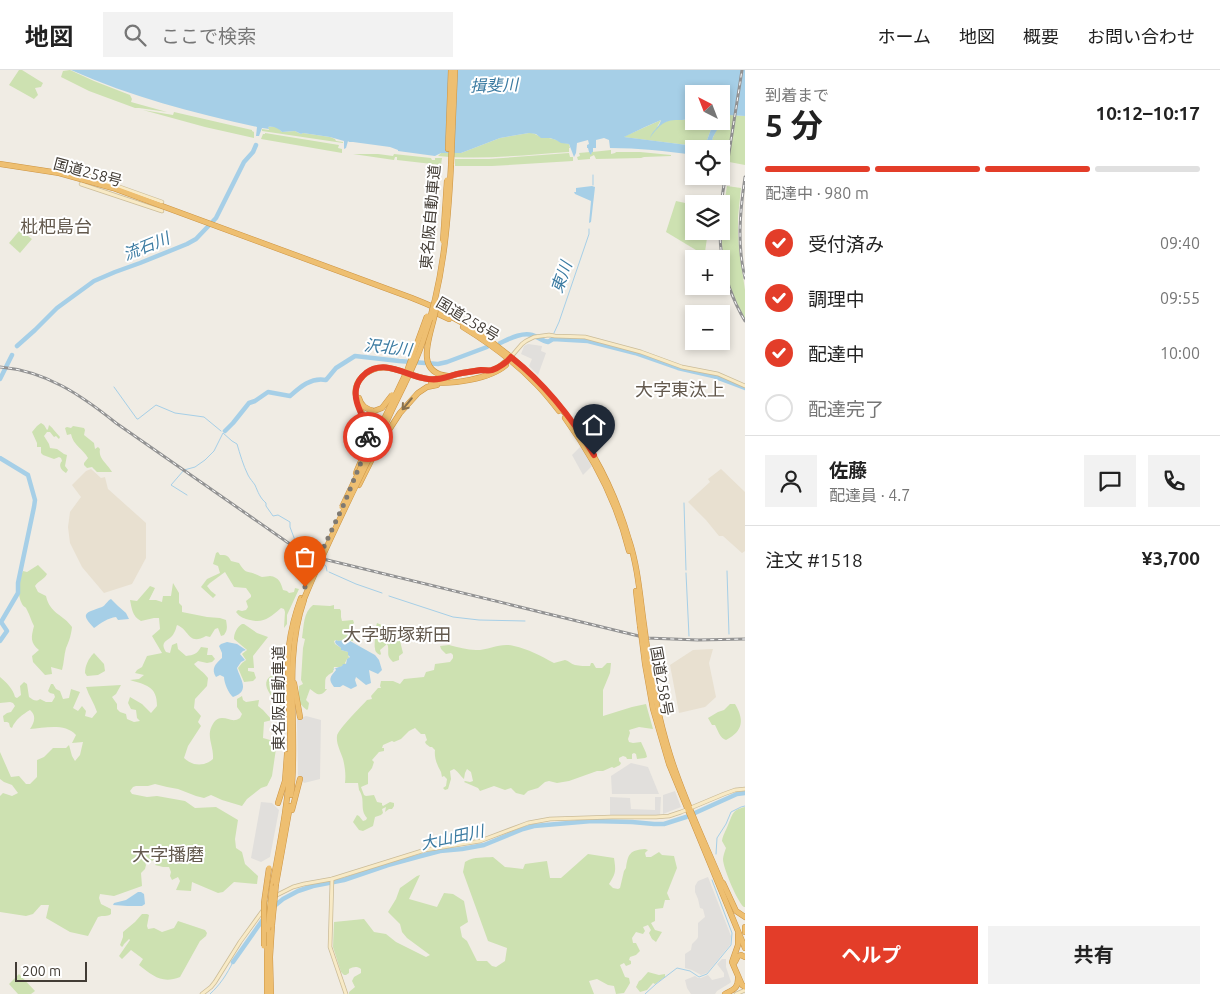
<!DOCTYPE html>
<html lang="ja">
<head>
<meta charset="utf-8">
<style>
	body { margin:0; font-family:Ubuntu,"Noto Sans JP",sans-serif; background:#f2f2f2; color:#222; height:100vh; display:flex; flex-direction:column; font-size:19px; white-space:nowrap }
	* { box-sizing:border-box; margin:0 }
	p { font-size:16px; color:#767676 }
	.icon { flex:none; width:28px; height:28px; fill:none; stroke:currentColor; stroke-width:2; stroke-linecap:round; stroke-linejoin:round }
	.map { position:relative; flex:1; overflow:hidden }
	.drawer { display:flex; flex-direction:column; background:#fff; width:475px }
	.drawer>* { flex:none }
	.needle { width:32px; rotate:318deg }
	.fabs { position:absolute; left:685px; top:15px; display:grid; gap:10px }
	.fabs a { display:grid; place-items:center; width:45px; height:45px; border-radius:0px; background:#fff; box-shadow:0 2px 8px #0003; font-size:25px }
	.scale { position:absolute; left:15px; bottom:12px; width:72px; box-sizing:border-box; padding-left:5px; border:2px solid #423c35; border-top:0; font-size:14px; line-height:18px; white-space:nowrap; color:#423c35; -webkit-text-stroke:4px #fff; paint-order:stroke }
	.pin { position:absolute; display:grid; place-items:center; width:42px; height:42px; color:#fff; margin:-51px -21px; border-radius:50% 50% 50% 0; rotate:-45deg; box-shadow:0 0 5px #0007 }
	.pin .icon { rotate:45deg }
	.courier { position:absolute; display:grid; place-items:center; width:50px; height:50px; margin:-25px; border:4px solid #e33d29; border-radius:50%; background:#fff; color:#222; box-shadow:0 1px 6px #0007 }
	.summary em { font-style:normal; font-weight:700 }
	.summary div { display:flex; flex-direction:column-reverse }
	.summary { display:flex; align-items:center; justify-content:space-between; height:85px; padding:0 20px }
	h1 { font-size:32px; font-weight:700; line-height:38px }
	.bar { display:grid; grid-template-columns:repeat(4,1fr); gap:8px 5px; align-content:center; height:60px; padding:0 20px }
	.bar i { height:6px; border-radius:4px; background:#e0e0e0 }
	.bar .on { background:#e33d29 }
	.bar p { grid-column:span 4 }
	.line { display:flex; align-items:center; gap:12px; padding:0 20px; border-top:1px solid #e0e0e0 }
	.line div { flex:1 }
	.round { display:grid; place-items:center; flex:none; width:52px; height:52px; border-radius:0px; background:#f2f2f2 }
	ol { padding:0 20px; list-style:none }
	li { display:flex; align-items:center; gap:15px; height:55px }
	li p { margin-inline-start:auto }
	li .icon { padding:5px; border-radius:50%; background:#e33d29; color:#fff; stroke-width:4 }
	li:last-child { color:#767676 }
	li i { width:28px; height:28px; border:2px solid #e0e0e0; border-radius:50% }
	.cta { display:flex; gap:10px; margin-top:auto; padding:10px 20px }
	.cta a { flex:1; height:58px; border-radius:0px; background:#e33d29; color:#fff; font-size:20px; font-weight:700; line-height:58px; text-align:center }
	.cta a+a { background:#f2f2f2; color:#222 }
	header { display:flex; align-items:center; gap:30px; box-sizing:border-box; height:70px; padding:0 25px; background:#fff; border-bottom:1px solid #e0e0e0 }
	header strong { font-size:24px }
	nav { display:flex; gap:28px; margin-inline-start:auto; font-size:18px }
	.search { width:350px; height:45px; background:#f2f2f2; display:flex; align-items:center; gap:12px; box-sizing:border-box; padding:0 18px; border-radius:0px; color:#767676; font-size:19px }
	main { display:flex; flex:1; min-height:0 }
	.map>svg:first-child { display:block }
</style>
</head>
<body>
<header>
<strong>地図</strong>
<div class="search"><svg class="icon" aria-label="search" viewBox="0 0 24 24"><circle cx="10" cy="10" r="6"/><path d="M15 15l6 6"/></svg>ここで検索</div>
<nav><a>ホーム</a><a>地図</a><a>概要</a><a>お問い合わせ</a></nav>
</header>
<main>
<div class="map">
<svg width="745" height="924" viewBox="0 0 745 924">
	<rect width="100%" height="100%" fill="#f0ece4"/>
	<g fill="#e8e0d0">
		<polygon points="91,399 101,408 105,407 108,419 146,453 146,488 132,514 104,523 82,497 70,473 68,457 70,442 81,427 72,415 86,401"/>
		<polygon points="721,399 745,422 745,481 742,483 723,466 719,466 706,450 688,432 710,412 708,409"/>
		<polygon points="713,579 709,593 716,627 705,637 679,643 670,595 693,580"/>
	</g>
	<g fill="#cde1b1">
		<polygon points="19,0 22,0 43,13 41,17 35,18 38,25 34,29 9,15"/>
		<polygon points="70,0 94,11 130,25 132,29 131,32 167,42 139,38 135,38 89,21 61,7 63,1"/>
		<polygon points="143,40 173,45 174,42 252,60 252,61 254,62 254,68 205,57"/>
		<path d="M728 45 745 46V95L724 91 722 98 721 79H710V75C714 65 719 51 728 45Z"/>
		<path d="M694 48V51H714L706 73 703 77 623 67 661 50 657 57C674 44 678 53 694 48Z"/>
		<polygon points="268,57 277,57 282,62 295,61 301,64 303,63 330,67 335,69 336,71 343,72 343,73 262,61 262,59 269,60"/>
		<polygon points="265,63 339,75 338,78 342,79 342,83 261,69 263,64 265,64"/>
		<path d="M529 63C535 63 536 65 541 67 545 69 545 67 549 68 556 69 562 73 569 74L570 78H569V82C525 85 481 90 438 86L441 83H461L500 68Z"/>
		<polygon points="611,80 611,84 615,83 616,82 640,82 671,85 671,86 644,87 641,88 596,89 594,85 590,87 590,89 578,90 577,87 580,86 579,83 590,82 591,84 592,82"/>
		<polygon points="569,83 570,87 573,87 573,91 492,96 455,96 455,89 489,89"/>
		<polygon points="353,84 378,84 393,86 394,84 431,88 432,90 435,90 435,88 442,88 441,95 397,90 397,87 395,87 394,90"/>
		<path d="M727 116 741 118 738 147V163L739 179 745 220V250C719 201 718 170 727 116Z"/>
		<polygon points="676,131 694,135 694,161 708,161 705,182 701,183 666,162"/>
		<polygon points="20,160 32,169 20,183 9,173"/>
		<path d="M41 353 44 355 47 360 48 359 49 355C53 358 56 363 60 367L59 369 56 366 54 367 50 362H47L44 366 49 374 50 378 57 379 64 384 67 385 65 396 68 400 66 403C61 400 58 395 62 391L61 388 59 387 54 389 43 385 41 383V377H37V373L32 362 37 356Z"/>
		<path d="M73 356 84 358 85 360 84 365 94 373 95 379 98 377 100 379C98 389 108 394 112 402H97L92 397 87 398 84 395V393L88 388C83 379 73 375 71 364L67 365 65 358 67 357 71 358Z"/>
		<path d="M218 482 220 485C226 485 228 485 231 491L239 493C246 504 245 500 255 504 258 505 259 506 262 507 265 507 268 506 270 506 279 507 281 513 283 520L287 521 289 523 294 522 295 518 299 519 287 545V554L284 558 285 542 284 539 281 538C268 549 263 554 246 549 241 547 239 546 236 542L238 540 242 541 246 540 248 537 246 531 251 527V525L246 518 234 517 225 502 210 513 207 516 211 521 216 525 213 528 201 517 207 509 220 503 218 496 213 494 216 483Z"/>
		<path d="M38 495 47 504C44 510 39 510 35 516L38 522 46 526C50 544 63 544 72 557 71 566 69 571 66 578 64 585 64 593 62 600L51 597 52 604 45 605 33 592 32 586 39 580C30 573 31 567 34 556 31 551 30 545 27 540 25 535 25 539 22 534 17 525 18 510 23 501L27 502Z"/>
		<path d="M173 513 179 523V533L182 536V542L207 547 220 548 226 550C227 556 228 560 224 565L221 566 218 558 215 559 210 567 206 566C188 576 190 560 177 555 176 557 176 560 174 563 171 571 158 570 166 582L170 583 172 575 177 573 178 579 186 586C194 585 197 584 201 577L208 578 207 585H212L215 589 212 592 207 593 198 591 194 594C198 599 204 602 208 608L207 616 195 629 194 638 201 646 198 652 201 656 188 676 184 688C192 696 204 697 213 689 214 674 204 665 215 651 217 649 219 648 222 648 229 648 233 653 240 648L242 644 237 637V629L242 626 243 630 246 632 259 630 258 636 263 640 272 650 264 652 263 668 277 672 272 706 267 716 261 718 247 729 242 736 222 730 211 725 204 728 196 726 178 719 167 717 155 714 148 716H136L133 717 130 721 132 724 147 727 157 726 185 731 195 738 216 737 238 750 235 769 236 778 242 782 245 794 258 806 257 814 234 812 223 822 218 823 192 812 191 821 176 820 180 811 178 807 172 810 170 806 171 802 169 797H163L155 795 159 790 150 791 144 790 146 795 145 799 141 803 142 816 114 826 100 824 99 828 101 834 111 839V844C107 847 103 845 98 847L88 866 70 862 46 848 49 835H41L33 844 26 846 0 842V726L3 723 12 726 18 723 12 715 4 712 0 709V682L11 707 19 706 26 714H30L37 707V690L44 687 53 678H66L69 675 72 686 75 691 80 685 83 672 72 673 76 665C65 653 45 658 30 659 34 653 37 646 30 640 23 644 15 650 12 658L10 657 9 653 7 652H4L3 646 7 643 11 642 15 636 13 633 10 632 0 633V607C7 613 13 619 15 627L17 628 21 625 20 616 24 612 27 614 29 627C33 630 36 632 40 629L46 632H52L55 627 54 624 50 623 48 621 51 614H53L56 619 60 621 63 629 69 628 71 619 80 622 73 638 78 641 82 636 86 641 85 646 92 648 97 642C94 633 89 626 86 617L121 615 116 624 112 627 117 634V639L120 642 126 644 127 649 134 652 140 651 137 648 136 640 131 639 128 633 130 627 142 634 151 643 157 636C157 616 146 615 130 610L139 609 144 605 135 603 137 600 142 597 147 586 162 583 152 566 160 559 159 548H154L141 551C132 546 132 539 130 530L137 531 150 516 155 518 149 530H156L162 532 163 526H171Z"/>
		<path d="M313 535 330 536 334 535V539H340L341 541V547L342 551 353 550 354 553 350 557V559C355 563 353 566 353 571L344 570 338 571 336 570 334 571 335 574 341 578V580L348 582V584L349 588 347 589 345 593 346 594H344C342 598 338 597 334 597L333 602C323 608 326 608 325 619H327C320 628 317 624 310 619L306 630 309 633 308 639 307 640C296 632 299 628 299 616L303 614 301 610 303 578 305 569 302 568C304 556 303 543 313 535Z"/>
		<path d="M377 553 391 559 392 560V568L400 571 403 583 399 586V590L393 592C386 585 389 584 388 576L387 574 380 580 381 584 380 585C377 583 375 582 375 578 374 576 376 555 377 553Z"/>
		<path d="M242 554H244L257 563 268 567 253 586 254 598H248V601L254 602 256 608 253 611 244 612 238 598 242 593 246 590 242 584 247 580 234 569C234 563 237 557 242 554Z"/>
		<path d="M449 575C458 577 467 580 476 580 490 580 501 572 514 576 528 579 541 586 554 593L565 590C569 591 571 594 575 595 579 596 586 596 590 596L591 593H593L596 598H602L607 593H611L610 603 603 620V646L632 637 646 634 653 659 639 657 629 660 630 663 628 669 629 672 633 673 641 672C643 677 646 681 647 687L645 688 637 689 636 684 634 683 632 684V689H627L626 687 623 686 619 688V691L621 693 620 695 614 698 612 697 603 701H597L569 711 557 713 549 711 545 712 538 718 528 721 524 725 516 723 511 718 505 720 494 716 480 721 478 718 464 712 465 711 470 712 473 711 471 702 467 699 465 703 464 709C460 706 459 702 454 699L450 701 451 709 448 719 445 720 443 718 446 716 447 709 444 706 442 707 441 702C437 695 434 688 435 680L432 677H430L426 674 425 672 427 670 425 664H421L415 658 409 661 401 669 394 672 392 671 383 675 382 678H384V681L379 682 372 690 374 692 372 698 368 703V714L361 717 364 725 366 726 374 725 377 732 382 733V735L383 736 390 732 394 733V736L392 739H389L385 742 386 737 382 739 383 743 381 745 375 747 373 756 363 761 359 760 353 752 357 745 359 746 363 751 366 750 367 748C359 739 366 730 359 720L358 713H345C346 705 345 697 343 689 341 682 336 674 337 666 338 659 361 637 367 630L372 629 371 626 378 618H381L380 616 381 611H393L400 614 404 609 424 607 426 602 434 600 435 594 450 592 453 588V585L451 583 446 584 441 579 440 576Z"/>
		<path d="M283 576V604L281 605 279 610 277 611 278 617H280L281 642H279V634L274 637 272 634 274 629C270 624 264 617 267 610 268 608 271 606 273 604 275 599 274 597 278 593V587L275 585 277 578H279Z"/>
		<path d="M94 583 104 594 105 601 98 605 87 606 85 603C85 596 88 589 94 583Z"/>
		<path d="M730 634H735C744 649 744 661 726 670 720 668 718 661 715 655H712L708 648 718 642 724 640Z"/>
		<path d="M745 737V837H744C738 833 723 798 723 789 723 786 725 781 726 778L722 771C723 764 726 761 728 755 733 744 732 740 745 737Z"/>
		<path d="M645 779 648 780 645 783 646 787H651L659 782 662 785 674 786 677 798 667 823 670 830H665L663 838 655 839V851L651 853 655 860 662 862 656 872 652 869 649 863 651 860 648 855 643 857 645 861 643 864 636 862 632 868 633 873H636L640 881 636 885 630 887 629 890 631 891V894L626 896 624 893 620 895 625 907 629 908 630 913 624 923 616 924 614 916 608 915 597 909 589 911 594 924H349V922L355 917 352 911 354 907 361 903V899C357 896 353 897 349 899V903L346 905H344L341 902 333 877 334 852 364 849 374 862 386 864 396 872 426 887 430 885 407 868 402 862 400 854 388 842 396 829 400 818 417 806 420 805 409 829 437 837 444 823 453 824 464 831 468 852 460 857 462 867 467 871 477 891H487L492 896 496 897 505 891 507 878 488 871 463 802 465 792C475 786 483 788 493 787L505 797 523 799 525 794 547 791 550 808H561L588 784 614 788C616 801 616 803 609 814L613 818 618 819 620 818 624 801 626 798C628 784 630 780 645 779Z"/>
		<path d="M142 844H147L149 845 147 856 148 859 154 858 162 862 174 858 178 851 205 860 207 863 206 866 200 871 180 907C162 914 153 906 139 895L143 889 131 880 122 889 119 886 130 870 129 869 124 874 123 876 122 877 120 875 123 867V862L135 852Z"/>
		<polygon points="648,902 659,905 665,904 665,907 655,914 653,913 647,920 640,922 636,917 639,911 641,910"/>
		<polygon points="19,904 35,921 31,924 18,924 9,914"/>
	</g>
	<g fill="#e1dfdc">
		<polygon points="528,274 542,276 541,281 546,283 538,305 529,296 532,289 521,284 524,276"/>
		<polygon points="581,376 592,396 583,405 572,385"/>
		<polygon points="306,646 321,650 320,709 304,713 298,705 297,649"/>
		<polygon points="631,693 648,697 659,724 612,724 611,706"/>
		<polygon points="675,721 681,737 663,744 663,725"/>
		<polygon points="610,727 630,728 631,739 655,740 655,727 661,727 660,746 610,746"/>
		<polygon points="261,732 272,733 279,740 270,787 261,792 251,788"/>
		<polygon points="708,807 731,866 730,875 707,903 701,905 692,900 685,898 685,884 691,880 692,874 697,869 698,867 698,853 705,847 703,839 700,838 698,829 695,822 695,816 698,811"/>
		<polygon points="722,889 726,889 726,897 731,912 730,913 717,921 715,924 691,924 687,918 685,910 695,906 698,908 701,908 708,905 712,910 724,907 724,903 717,894"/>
	</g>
	<g fill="#a6cfe7" fill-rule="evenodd">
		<path d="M71 0H745V46L728 45 725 46 713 67 710 79H694V85C665 81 639 78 610 78L609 70 604 68 596 70V78H593V82H592L591 85 589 82 588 78H587V75L589 74 588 70 577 73 576 83 574 87 569 74 561 73 556 70 550 68H541L536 64 529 63 500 68 461 83H441L435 86 398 81V80L390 77 353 72H349L348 71 346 78 344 79V71L330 67 303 63 301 64 295 61 282 62C278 58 274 56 268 57L269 59 262 58 259 66H256L257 57C194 43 131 27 71 0ZM694 24H721V51H714L706 73 703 77 624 67 645 57 661 50C659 58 652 61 650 68 652 64 655 61 658 58 670 45 680 53 694 48Z"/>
		<polygon points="592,116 595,117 591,152 589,153 591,131 575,124 574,122 576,122 576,118"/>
		<path d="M111 529 118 536 126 543 129 549 118 550 116 547C108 548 101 553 94 558 80 543 85 543 102 537 106 535 107 531 111 529Z"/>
		<path d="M336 570 338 571 345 570 350 571 375 585 379 590 382 600 378 604 369 600 371 613 366 615 356 607 355 610 357 616 351 619 343 615 340 617H334C328 609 330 607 336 600L335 598 333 600V599L342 596 343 594H346L347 589 350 587 348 585V582L341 580V578L336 574 335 572Z"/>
		<path d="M227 572 237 574 246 580 243 581 240 584 245 590 241 592 237 598C240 609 251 621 233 627 229 624 224 613 224 607L220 605 216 607C211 599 215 594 222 588V583L219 576 221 574Z"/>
		<path d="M138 822H141L144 824 145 834 142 836C132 836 123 836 113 835L114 833 126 830Z"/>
	</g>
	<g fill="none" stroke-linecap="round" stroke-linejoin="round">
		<g stroke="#a6cfe7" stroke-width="1">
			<polyline points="593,115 593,105"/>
			<polyline points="554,263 559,252 589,164 589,159"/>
			<polyline points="541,270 543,269 548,270 550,269"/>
			<polyline points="114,317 137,349 138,349 156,335 175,343 204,347 221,361"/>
			<path d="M187 425 171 415 184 400 195 397 205 390 214 381 223 363 232 371 237 374C240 384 243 395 248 405 250 409 253 412 255 415 258 422 260 428 266 433V436L273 446 278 445 290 452V457L296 473 311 481V483"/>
			<polyline points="684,433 686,500"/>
			<polyline points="310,487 309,488 311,490 318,492"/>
			<polyline points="322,493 326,496 327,501"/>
			<polyline points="727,501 729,564"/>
			<polyline points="329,502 356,514 382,523"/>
			<polyline points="686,503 689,566"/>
			<polyline points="389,526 453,547 479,550 525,551"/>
			<polyline points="716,784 717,768 726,754 731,742 741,737 745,736"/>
			<path d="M210 924C220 915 227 904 233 892"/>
			<polyline points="645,924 656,914 677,898 690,901 699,907 707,904 731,875 732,863 712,810"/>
		</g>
		<g stroke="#a6cfe7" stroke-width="4.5">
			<path d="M500 273C509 269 522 262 532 265 538 267 542 271 548 272L553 269 588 271 635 283 678 298 713 306 745 318"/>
			<polyline points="17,276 35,260 57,238 94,211 115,202 140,193 187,174 196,169 216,148 244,92 253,82 256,75"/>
			<polyline points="0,309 12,285"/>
			<path d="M225 361 233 353 249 333 255 331 268 322 290 326C300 317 311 307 326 310L336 298 355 286 399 291 438 294 447 292 487 277"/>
			<polyline points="0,388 28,405 35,430 34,437 18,513 18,523 1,552 7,561 0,571"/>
			<polyline points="272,838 283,829 298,821 313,816 344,810 388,795 421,786 440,781 462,779 484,775 523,759 534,756 592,751 632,752 654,754 664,754 686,747 737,724 745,723"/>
			<polyline points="233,892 264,848"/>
		</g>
		<defs>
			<g id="secondary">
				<polyline points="89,106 162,132"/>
				<polyline points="81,114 162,141"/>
				<polyline points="510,288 522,274 526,271 534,267 549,265 555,266 585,267 641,282 682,297 718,304 745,316"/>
				<polyline points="332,809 330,877 346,924"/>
				<polyline points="275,826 293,817 304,814 332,809 425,780 480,771 528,753 550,749 612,747 656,747 669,746 681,742 724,724 735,720 745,719"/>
				<polyline points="202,924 211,917 215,912 240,872 269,832"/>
				<polyline points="736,924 745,920"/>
			</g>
			<g id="highway">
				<polyline points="448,79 451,0"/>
				<path d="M0 94 59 103 113 118 412 228C422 232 433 236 443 242 535 290 600 370 629 470 638 497 640 527 644 555"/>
				<polyline points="451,95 455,0"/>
				<polyline points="432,241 449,249"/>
				<path d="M434 248C429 269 415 303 448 306"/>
				<path d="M463 257C489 273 515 292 536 314 545 323 552 332 559 341"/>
				<path d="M431 312C451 315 490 309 506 295"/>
				<path d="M359 328C361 336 366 339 374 341"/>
				<path d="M565 348C594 388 617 432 629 481"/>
				<path d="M356 403C361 390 369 377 368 363 367 343 344 324 363 306 383 286 407 307 429 309 443 311 449 305 462 303 468 302 475 301 481 300 485 300 489 301 493 300 499 298 504 293 509 289"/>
				<polyline points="359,415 378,377 400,343 418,323 427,317 437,315"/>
				<polyline points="636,521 640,556"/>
				<polyline points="642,570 645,594 653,639 669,694 745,878"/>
				<path d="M646 570C651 609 658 647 670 685 684 730 705 773 723 816"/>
				<polyline points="294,613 300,647"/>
				<path d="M291 725C299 660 282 593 304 530"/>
				<polyline points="278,733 285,711 287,684"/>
				<polyline points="292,740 300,709"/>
				<polyline points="723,813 736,841 745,847"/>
				<polyline points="276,814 290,736"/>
				<path d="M272 818C279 777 288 736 290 694 292 655 285 615 289 576 291 560 295 544 301 528"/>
				<polyline points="745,857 745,862"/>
				<polyline points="738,865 738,875 732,892 742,915 745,917"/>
				<polyline points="735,892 738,886 741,885 745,887"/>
				<polyline points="267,924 267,887 268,860"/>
				<polyline points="271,924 270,887 272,855"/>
				<path d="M725 924C732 920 738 919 738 909"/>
			</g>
		</defs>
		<use href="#secondary" stroke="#cbbc98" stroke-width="4.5"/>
		<use href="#highway" stroke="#cc9443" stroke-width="6"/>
		<use href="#secondary" stroke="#f8eac6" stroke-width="3"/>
		<use href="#highway" stroke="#eebf71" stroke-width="5"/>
		<defs>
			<g id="rail">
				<path d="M745 107C740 141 737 175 745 208"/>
				<polyline points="721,134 742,0"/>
				<path d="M720 161C720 193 729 224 745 251"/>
				<path d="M0 297C46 301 81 325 116 353L287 472 298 479 315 487 647 568 698 570 745 569"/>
			</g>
		</defs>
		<use href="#rail" stroke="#939393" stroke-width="3"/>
		<use href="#rail" stroke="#fff" stroke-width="1" stroke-dasharray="4" stroke-linecap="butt"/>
		<defs>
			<g id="highway-bridge">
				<polyline points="443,171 447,110"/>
				<polyline points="434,248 437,234"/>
				<polyline points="374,341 382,338 392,325"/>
				<polyline points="342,437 407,301 427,246"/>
				<path d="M304 529C330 465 363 403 392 340 403 317 415 295 423 271 443 214 448 155 451 95"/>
				<polyline points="644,555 646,570"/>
				<polyline points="640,556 642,570"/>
				<polyline points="272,855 276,814"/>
				<polyline points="268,860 272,818"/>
				<polyline points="264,876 264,833 269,798"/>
			</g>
		</defs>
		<use href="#highway-bridge" stroke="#cc9443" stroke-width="6" stroke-linecap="butt"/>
		<use href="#highway-bridge" stroke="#eebf71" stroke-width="5"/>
	</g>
	<defs><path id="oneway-shaft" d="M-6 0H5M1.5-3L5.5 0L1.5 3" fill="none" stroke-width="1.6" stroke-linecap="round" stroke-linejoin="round" transform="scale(1.25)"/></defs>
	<use stroke="#87704d" href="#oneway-shaft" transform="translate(407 334) rotate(130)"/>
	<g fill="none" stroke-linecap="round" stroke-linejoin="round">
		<polyline stroke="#7f7a72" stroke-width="5" stroke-dasharray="0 9" points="305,517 344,434 366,380 368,367"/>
		<path stroke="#e33d29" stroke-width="6" d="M368 367C368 350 353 336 356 319 357 313 361 307 366 303 386 288 407 307 428 309 443 311 449 305 462 303 468 302 475 301 481 300 485 300 489 301 492 300 499 298 507 292 511 287 545 314 572 348 594 385"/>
	</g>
	<g text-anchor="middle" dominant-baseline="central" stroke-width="4" stroke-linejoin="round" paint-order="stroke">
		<g font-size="15" fill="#423c35" stroke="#fff">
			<text transform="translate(88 102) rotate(15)">国道258号</text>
			<text transform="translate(430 147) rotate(-85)">東名阪自動車道</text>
			<text transform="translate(468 249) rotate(31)">国道258号</text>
			<text transform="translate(662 611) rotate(80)">国道258号</text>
			<text transform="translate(278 628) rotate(-90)">東名阪自動車道</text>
		</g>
		<g font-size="16" font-style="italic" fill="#3a7aa1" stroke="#fff">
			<text transform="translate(494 15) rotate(-2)">揖斐川</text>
			<text transform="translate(146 176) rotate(-22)">流石川</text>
			<text transform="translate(561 207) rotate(-71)">東川</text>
			<text transform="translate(388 277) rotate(6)">沢北川</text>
			<text transform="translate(452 767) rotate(-12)">大山田川</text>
		</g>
		<g font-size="18" fill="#63594d" stroke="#fff">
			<text x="56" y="156">枇杷島台</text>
			<text x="680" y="319">大字東汰上</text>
			<text x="397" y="564">大字蛎塚新田</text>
			<text x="168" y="784">大字播磨</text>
		</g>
	</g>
</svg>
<div class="fabs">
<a><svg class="needle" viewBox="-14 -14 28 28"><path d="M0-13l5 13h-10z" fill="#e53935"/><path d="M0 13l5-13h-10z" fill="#767676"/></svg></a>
<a><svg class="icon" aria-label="locate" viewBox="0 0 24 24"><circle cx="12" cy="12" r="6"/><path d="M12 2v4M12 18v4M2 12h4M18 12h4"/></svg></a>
<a><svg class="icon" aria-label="layers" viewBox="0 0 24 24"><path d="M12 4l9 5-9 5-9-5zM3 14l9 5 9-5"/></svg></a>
<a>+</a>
<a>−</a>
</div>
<div class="scale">200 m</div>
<div class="pin" style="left:305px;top:517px;background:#ea580c"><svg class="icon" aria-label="bag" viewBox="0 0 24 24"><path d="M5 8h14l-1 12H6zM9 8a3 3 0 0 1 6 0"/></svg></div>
<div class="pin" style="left:594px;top:385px;background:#1f2937"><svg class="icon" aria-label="home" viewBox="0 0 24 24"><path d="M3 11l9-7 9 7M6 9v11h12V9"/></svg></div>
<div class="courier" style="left:368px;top:367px"><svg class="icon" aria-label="bike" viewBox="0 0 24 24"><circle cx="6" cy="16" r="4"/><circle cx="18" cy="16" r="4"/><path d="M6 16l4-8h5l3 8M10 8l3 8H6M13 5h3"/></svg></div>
</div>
<section class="drawer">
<div class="summary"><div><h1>5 分</h1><p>到着まで</p></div><em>10:12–10:17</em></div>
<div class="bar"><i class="on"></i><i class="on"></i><i class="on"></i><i></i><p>配達中 · 980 m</p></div>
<ol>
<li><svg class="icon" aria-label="check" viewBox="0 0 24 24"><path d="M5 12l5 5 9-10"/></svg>受付済み<p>09:40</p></li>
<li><svg class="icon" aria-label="check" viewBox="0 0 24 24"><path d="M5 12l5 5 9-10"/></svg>調理中<p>09:55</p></li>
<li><svg class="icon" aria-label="check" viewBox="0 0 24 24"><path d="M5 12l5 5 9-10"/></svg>配達中<p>10:00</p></li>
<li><i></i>配達完了</li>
</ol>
<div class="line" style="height:90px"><a class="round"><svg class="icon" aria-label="person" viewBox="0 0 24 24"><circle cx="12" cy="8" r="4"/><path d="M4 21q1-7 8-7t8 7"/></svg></a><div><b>佐藤</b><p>配達員 · 4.7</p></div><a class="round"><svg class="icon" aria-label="chat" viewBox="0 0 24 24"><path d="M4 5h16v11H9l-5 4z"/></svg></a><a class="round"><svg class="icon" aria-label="phone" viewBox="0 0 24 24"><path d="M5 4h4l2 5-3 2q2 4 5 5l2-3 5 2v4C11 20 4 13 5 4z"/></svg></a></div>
<div class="line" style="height:65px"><div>注文 #1518</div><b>¥3,700</b></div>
<div class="cta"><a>ヘルプ</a><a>共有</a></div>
</section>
</main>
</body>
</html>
